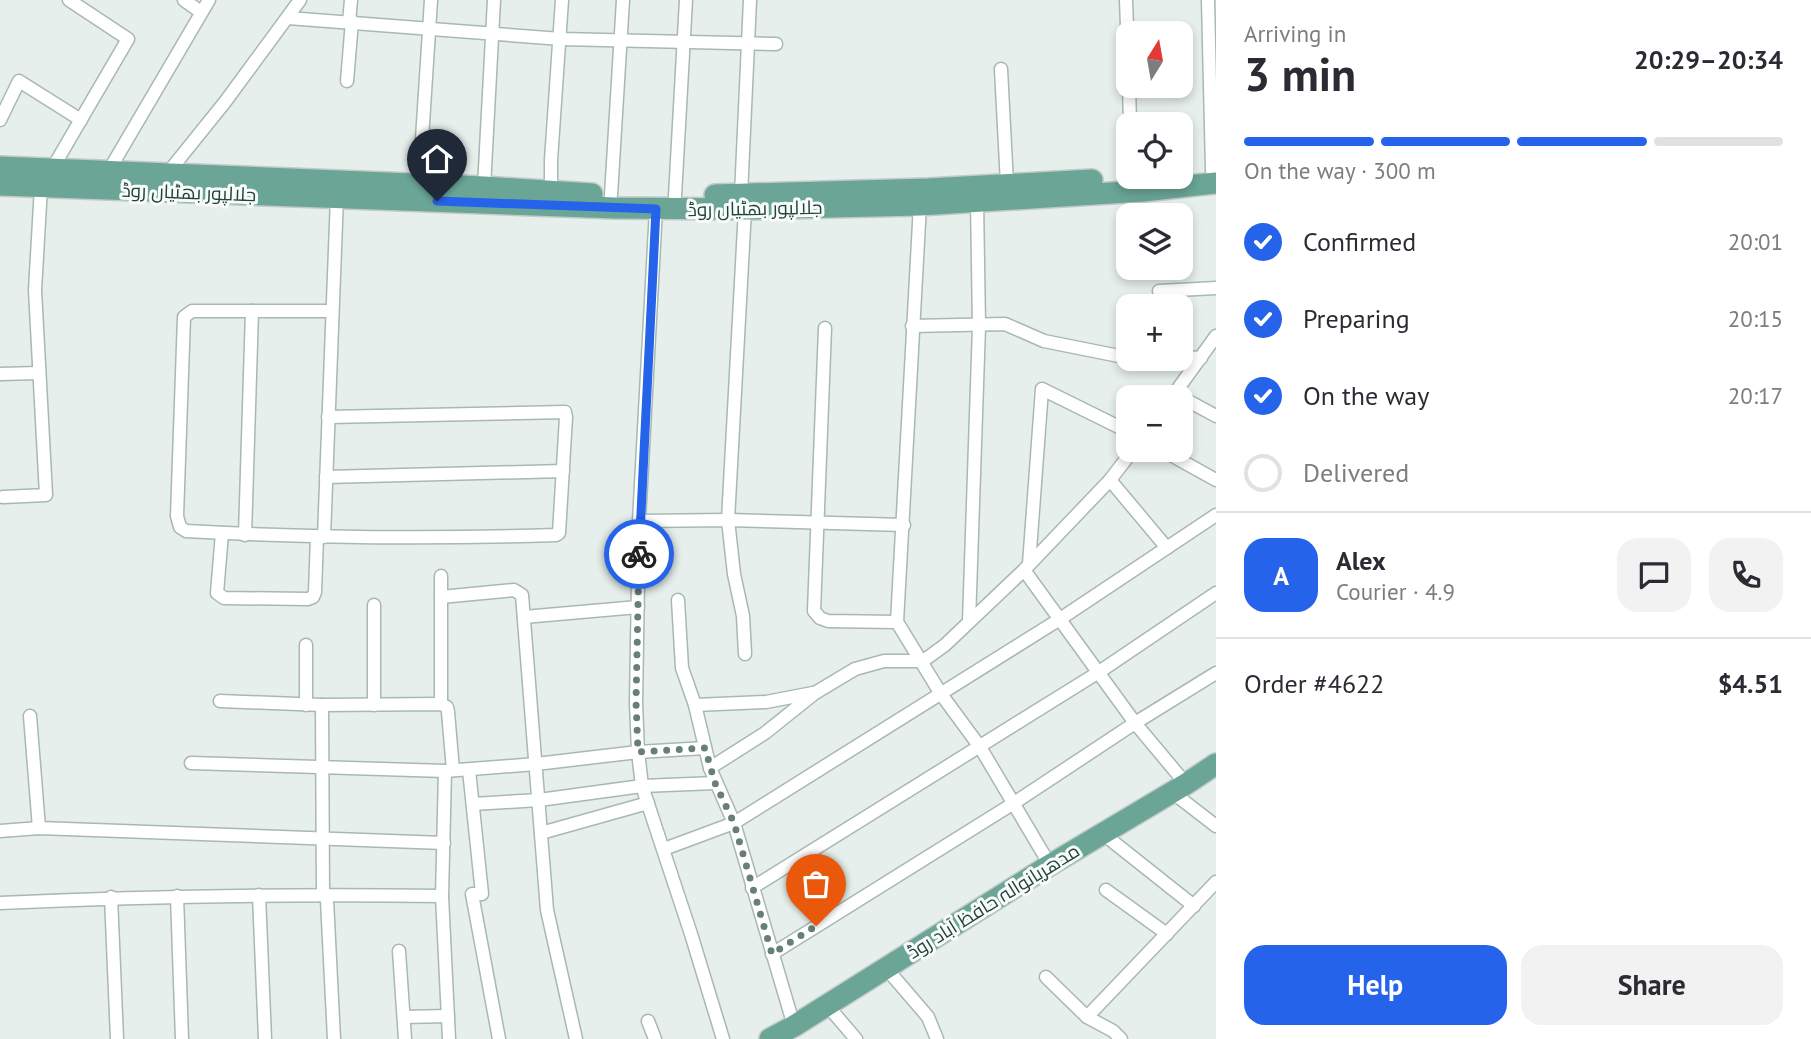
<!DOCTYPE html>
<html lang="en">
<head>
<meta charset="utf-8">
<style>
	body { margin:0; font-family:"PT Sans",Cairo,sans-serif; background:#f2f2f3; color:#2b2b33; height:100vh; display:flex; flex-direction:column; font-size:26px; white-space:nowrap }
	* { box-sizing:border-box; margin:0 }
	p { font-size:23px; color:#7c7c81 }
	.icon { flex:none; width:38px; height:38px; fill:none; stroke:currentColor; stroke-width:2; stroke-linecap:round; stroke-linejoin:round }
	.map { position:relative; flex:1; overflow:hidden }
	.sheet { display:flex; flex-direction:column; background:#fff; width:595px }
	.sheet>* { flex:none }
	.needle { width:46px; rotate:11deg }
	.controls { position:absolute; left:1116px; top:21px; display:grid; gap:14px }
	.controls a { display:grid; place-items:center; width:77px; height:77px; border-radius:14px; background:#fff; box-shadow:0 4px 10px #0003; font-size:35px }
	.pin { position:absolute; display:grid; place-items:center; width:60px; height:60px; color:#fff; margin:-72px -30px; border-radius:50% 50% 50% 0; rotate:-45deg; box-shadow:0 0 7px #0007 }
	.pin .icon { rotate:45deg }
	.courier { position:absolute; display:grid; place-items:center; width:70px; height:70px; margin:-35px; border:5px solid #2563eb; border-radius:50%; background:#fff; color:#222; box-shadow:0 2px 9px #0007 }
	.overview em { font-style:normal; font-weight:600 }
	.overview div { display:flex; flex-direction:column-reverse }
	.overview { display:flex; align-items:center; justify-content:space-between; height:119px; padding:0 28px }
	h1 { font-size:46px; font-weight:600; line-height:52px }
	.bar { display:grid; grid-template-columns:repeat(4,1fr); gap:10px 7px; align-content:center; height:84px; padding:0 28px }
	.bar i { height:9px; border-radius:5px; background:#e1e1e2 }
	.bar .active { background:#2563eb }
	.bar p { grid-column:span 4 }
	.line { display:flex; align-items:center; gap:18px; padding:0 28px; border-top:2px solid #e1e1e2 }
	.line div { flex:1 }
	.round { display:grid; place-items:center; flex:none; width:74px; height:74px; border-radius:21px; background:#f2f2f3 }
	ol { padding:0 28px; list-style:none }
	li { display:flex; align-items:center; gap:21px; height:77px }
	li p { margin-inline-start:auto }
	li .icon { padding:7px; border-radius:50%; background:#2563eb; color:#fff; stroke-width:4 }
	li:last-child { color:#7c7c81 }
	li i { width:38px; height:38px; border:4px solid #e1e1e2; border-radius:50% }
	.button { display:flex; gap:14px; margin-top:auto; padding:14px 28px }
	.button a { flex:1; height:80px; border-radius:21px; background:#2563eb; color:#fff; font-size:28px; font-weight:600; line-height:80px; text-align:center }
	.button a+a { background:#f2f2f3; color:#2b2b33 }
	main { display:flex; flex:1; min-height:0 }
	.map>svg:first-child { display:block }
</style>
</head>
<body>
<main>
<div class="map">
<svg width="1216" height="1039" viewBox="0 0 1216 1039">
	<rect width="100%" height="100%" fill="#e6efeb"/>
	<g fill="none" stroke-linecap="round" stroke-linejoin="round">
		<defs>
			<g id="street">
				<polyline points="184,0 201,12"/>
				<polyline points="1126,0 1129,81"/>
				<polyline points="1208,0 1212,170"/>
				<polyline points="288,18 561,39 776,44"/>
				<polyline points="349,22 351,0"/>
				<polyline points="1001,69 1007,184"/>
				<polyline points="347,81 352,21"/>
				<polyline points="1129,86 1130,124"/>
				<polyline points="0,120 19,81 81,120"/>
				<polyline points="52,169 128,39 69,0"/>
				<polyline points="108,172 209,0"/>
				<polyline points="167,174 225,102 300,0"/>
				<polyline points="419,185 431,0"/>
				<polyline points="484,187 494,0"/>
				<polyline points="551,191 551,160 562,0"/>
				<polyline points="611,195 623,0"/>
				<polyline points="741,195 750,0"/>
				<polyline points="675,196 686,0"/>
				<polyline points="920,205 897,622 941,694 980,747 1050,865"/>
				<polyline points="656,209 639,521 636,703 638,752 642,786 691,934 723,1039"/>
				<polyline points="745,209 728,520 734,574 743,616 745,654"/>
				<polyline points="1159,291 1216,288"/>
				<polyline points="912,326 1005,324 1044,341 1129,358"/>
				<polyline points="825,328 814,611 820,618 828,621 897,622"/>
				<polyline points="1181,357 1201,358"/>
				<polyline points="1135,359 1153,359"/>
				<polyline points="0,374 39,373"/>
				<polyline points="1172,397 1216,336"/>
				<polyline points="1181,397 1216,416"/>
				<path d="M328 417 565 412 566 417 559 533 556 535C433 539 310 538 186 531L180 527 177 516 184 317 192 311H332"/>
				<polyline points="1162,450 1216,480"/>
				<polyline points="326,477 563,471"/>
				<polyline points="1110,480 1167,548"/>
				<polyline points="3,497 46,495 35,290 41,187"/>
				<polyline points="639,521 728,520 904,525"/>
				<polyline points="222,533 217,593 224,598 308,599 313,597 315,592 317,537"/>
				<polyline points="245,535 252,311"/>
				<polyline points="324,537 337,197"/>
				<polyline points="1029,564 1042,389 1129,432"/>
				<polyline points="1024,570 1135,723 1186,784"/>
				<polyline points="441,576 441,704"/>
				<polyline points="441,597 514,590 522,595 547,910 576,1039"/>
				<polyline points="678,600 682,668 695,705 710,768 734,823 794,1026"/>
				<polyline points="524,617 638,607"/>
				<polyline points="969,622 979,326 977,201"/>
				<polyline points="220,701 322,705 441,704 447,707 448,712 453,770"/>
				<polyline points="306,705 306,645"/>
				<polyline points="322,705 323,894 327,900 334,1039"/>
				<polyline points="374,705 374,605"/>
				<polyline points="695,705 766,702 813,693"/>
				<polyline points="30,716 39,828"/>
				<polyline points="191,763 445,771 536,764 638,752 705,748"/>
				<polyline points="710,768 765,733 815,693 855,669 884,661 923,661 945,645 1024,570 1110,480 1133,450"/>
				<polyline points="469,770 482,894 472,894 499,1039"/>
				<polyline points="445,771 442,896 449,1039"/>
				<polyline points="1172,792 1216,826"/>
				<polyline points="473,804 539,800 642,786 715,783"/>
				<polyline points="0,831 39,828 444,843"/>
				<polyline points="541,833 648,803"/>
				<polyline points="1102,833 1194,906"/>
				<polyline points="664,849 734,823 1060,619 1216,515"/>
				<polyline points="752,888 1099,672 1216,593"/>
				<polyline points="1106,890 1167,934"/>
				<polyline points="259,895 265,1039"/>
				<polyline points="177,896 182,1039"/>
				<polyline points="111,897 117,1039"/>
				<path d="M0 903C147 896 295 894 442 896"/>
				<polyline points="399,951 405,1039"/>
				<polyline points="772,954 1014,803 1135,723 1216,673"/>
				<polyline points="886,968 928,1017 937,1039"/>
				<polyline points="1046,977 1087,1017 1113,1031 1121,1039"/>
				<polyline points="827,1005 856,1039"/>
				<polyline points="404,1017 448,1016"/>
				<polyline points="1087,1017 1216,882"/>
				<polyline points="648,1021 655,1039"/>
			</g>
			<g id="primary">
				<polyline points="0,167 484,187 592,194"/>
				<polyline points="0,185 615,208 745,209 920,205 1143,191 1216,183"/>
				<polyline points="715,195 928,189 1092,180"/>
				<polyline points="770,1039 794,1026 1050,865 1186,784 1216,764"/>
			</g>
		</defs>
		<use href="#street" stroke="#a8b8b2" stroke-width="15"/>
		<use href="#primary" stroke="#c2cac8" stroke-width="24"/>
		<use href="#street" stroke="#fff" stroke-width="12"/>
		<use href="#primary" stroke="#6aa596" stroke-width="21"/>
	</g>
	<g fill="none" stroke-linecap="round" stroke-linejoin="round">
		<polyline stroke="#687f78" stroke-width="7" stroke-dasharray="0 12.6" points="639,554 636,702 638,752 705,748 715,783 734,823 772,954 816,926"/>
		<polyline stroke="#2563eb" stroke-width="9" points="437,201 656,209 639,554"/>
	</g>
	<g text-anchor="middle" dominant-baseline="central" stroke-width="6" stroke-linejoin="round" paint-order="stroke">
		<g font-size="19" fill="#24423a" stroke="#f7fbf9">
			<text transform="translate(189 192) rotate(2)">جلالپور بھٹیاں روڈ</text>
			<text transform="translate(755 208) rotate(-1)">جلالپور بھٹیاں روڈ</text>
			<text transform="translate(993 901) rotate(-32)">مدھریانوالہ حافظ آباد روڈ</text>
		</g>
	</g>
</svg>
<div class="controls">
<a><svg class="needle" viewBox="-14 -14 28 28"><path d="M0-13l5 13h-10z" fill="#e53935"/><path d="M0 13l5-13h-10z" fill="#7c7c81"/></svg></a>
<a><svg class="icon" aria-label="locate" viewBox="0 0 24 24"><circle cx="12" cy="12" r="6"/><path d="M12 2v4M12 18v4M2 12h4M18 12h4"/></svg></a>
<a><svg class="icon" aria-label="layers" viewBox="0 0 24 24"><path d="M12 4l9 5-9 5-9-5zM3 14l9 5 9-5"/></svg></a>
<a>+</a>
<a>−</a>
</div>
<div class="pin" style="left:816px;top:926px;background:#ea580c"><svg class="icon" aria-label="bag" viewBox="0 0 24 24"><path d="M5 8h14l-1 12H6zM9 8a3 3 0 0 1 6 0"/></svg></div>
<div class="pin" style="left:437px;top:201px;background:#1f2937"><svg class="icon" aria-label="home" viewBox="0 0 24 24"><path d="M3 11l9-7 9 7M6 9v11h12V9"/></svg></div>
<div class="courier" style="left:639px;top:554px"><svg class="icon" aria-label="bike" viewBox="0 0 24 24"><circle cx="6" cy="16" r="4"/><circle cx="18" cy="16" r="4"/><path d="M6 16l4-8h5l3 8M10 8l3 8H6M13 5h3"/></svg></div>
</div>
<section class="sheet">
<div class="overview"><div><h1>3 min</h1><p>Arriving in</p></div><em>20:29–20:34</em></div>
<div class="bar"><i class="active"></i><i class="active"></i><i class="active"></i><i></i><p>On the way · 300 m</p></div>
<ol>
<li><svg class="icon" aria-label="check" viewBox="0 0 24 24"><path d="M5 12l5 5 9-10"/></svg>Confirmed<p>20:01</p></li>
<li><svg class="icon" aria-label="check" viewBox="0 0 24 24"><path d="M5 12l5 5 9-10"/></svg>Preparing<p>20:15</p></li>
<li><svg class="icon" aria-label="check" viewBox="0 0 24 24"><path d="M5 12l5 5 9-10"/></svg>On the way<p>20:17</p></li>
<li><i></i>Delivered</li>
</ol>
<div class="line" style="height:126px"><b class="round" style="background:#2563eb;color:#fff">A</b><div><b>Alex</b><p>Courier · 4.9</p></div><a class="round"><svg class="icon" aria-label="chat" viewBox="0 0 24 24"><path d="M4 5h16v11H9l-5 4z"/></svg></a><a class="round"><svg class="icon" aria-label="phone" viewBox="0 0 24 24"><path d="M5 4h4l2 5-3 2q2 4 5 5l2-3 5 2v4C11 20 4 13 5 4z"/></svg></a></div>
<div class="line" style="height:91px"><div>Order #4622</div><b>$4.51</b></div>
<div class="button"><a>Help</a><a>Share</a></div>
</section>
</main>
</body>
</html>
